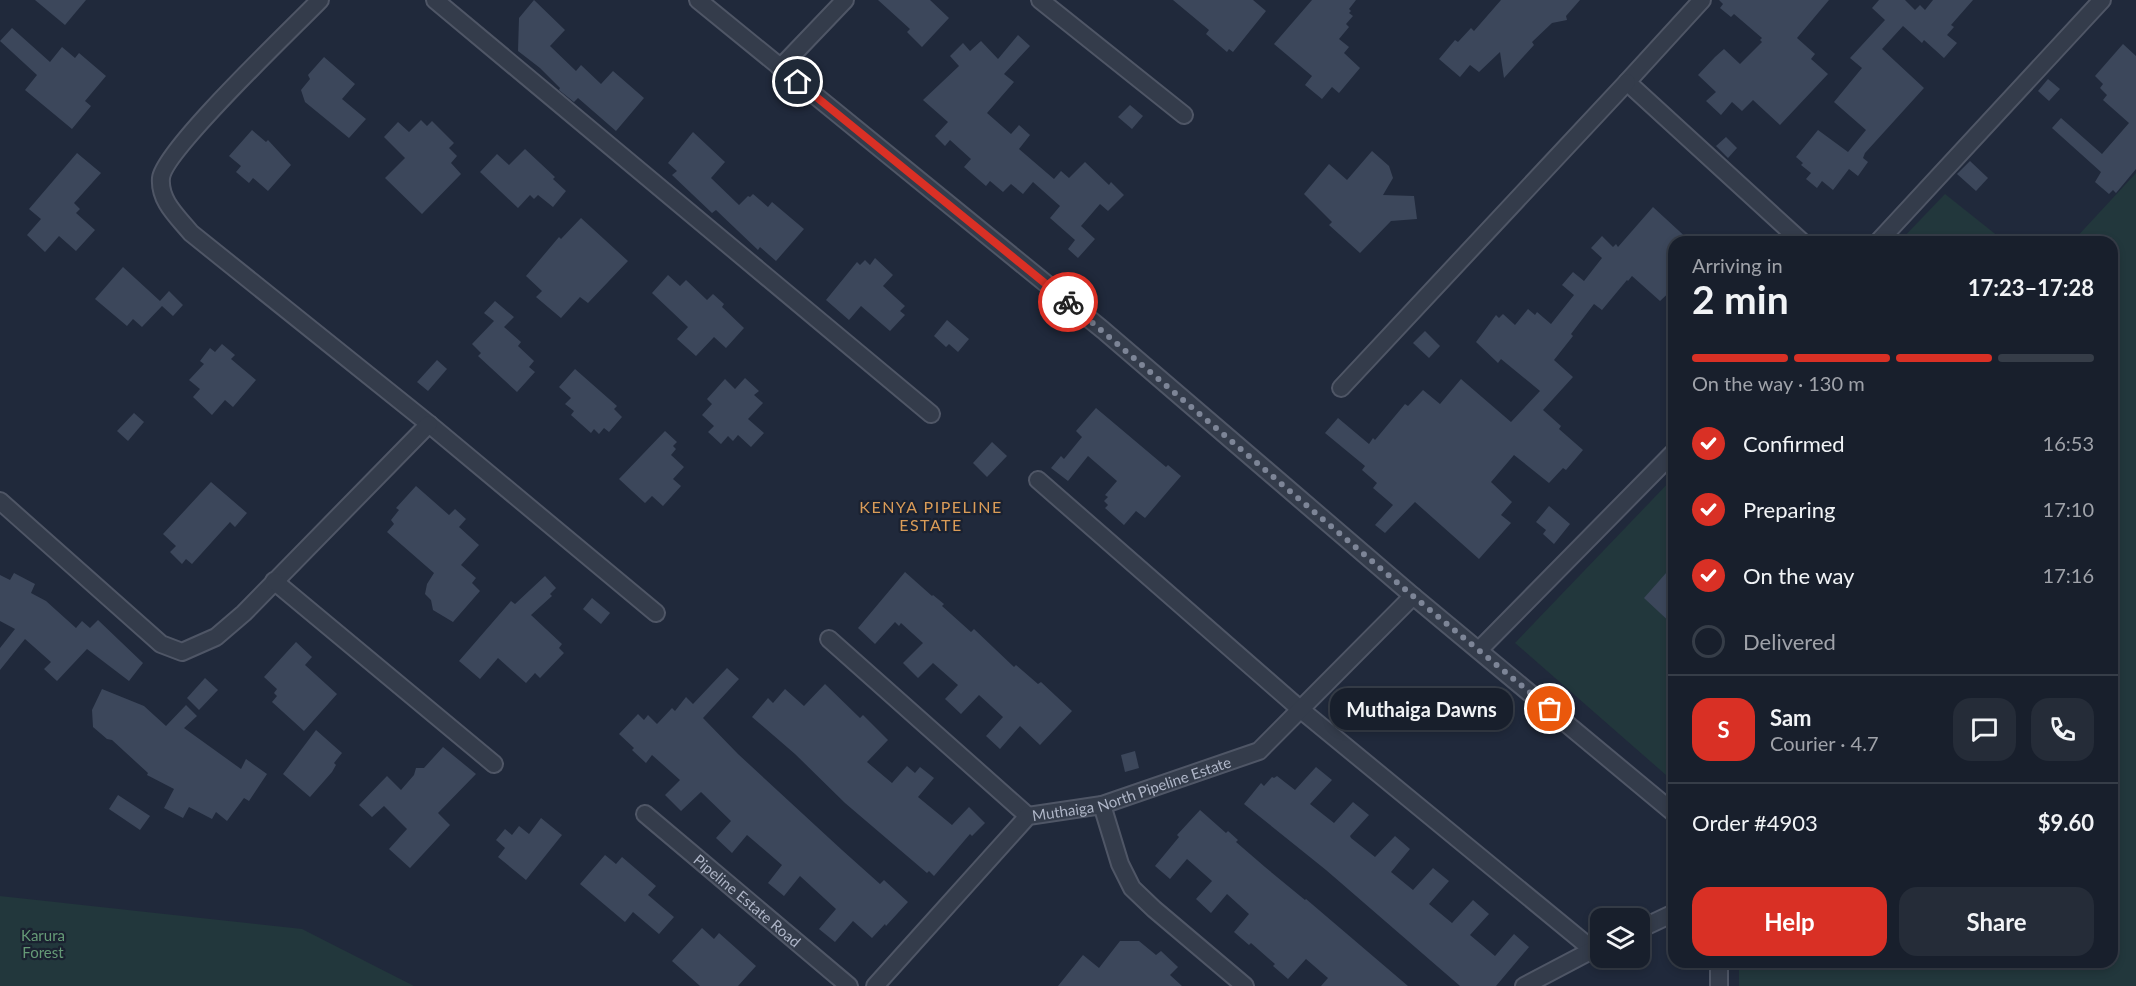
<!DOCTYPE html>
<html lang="en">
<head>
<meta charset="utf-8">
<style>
	body { margin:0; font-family:Lato,sans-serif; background:#252c38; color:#f1f3f6; height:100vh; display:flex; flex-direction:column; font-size:22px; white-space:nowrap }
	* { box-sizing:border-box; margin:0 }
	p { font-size:20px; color:#9fa2a9 }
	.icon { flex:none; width:33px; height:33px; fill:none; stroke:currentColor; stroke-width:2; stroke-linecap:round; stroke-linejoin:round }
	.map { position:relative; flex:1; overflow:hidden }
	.sheet { position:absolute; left:1668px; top:236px; width:450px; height:732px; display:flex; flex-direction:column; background:#181f2c; border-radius:18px; box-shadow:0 3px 9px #0003,0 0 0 2px #363d48 }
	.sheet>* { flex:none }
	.fabs { position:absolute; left:1590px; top:908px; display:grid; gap:12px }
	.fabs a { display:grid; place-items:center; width:60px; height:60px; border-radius:12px; background:#181f2c; box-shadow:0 3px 9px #0003,0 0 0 2px #363d48; font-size:30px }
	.pin { position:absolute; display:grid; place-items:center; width:51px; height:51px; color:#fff; margin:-26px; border:3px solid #fff; border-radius:50%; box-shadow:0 2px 6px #0007 }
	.courier { position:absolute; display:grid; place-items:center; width:60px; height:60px; margin:-30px; border:4px solid #d93025; border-radius:50%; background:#fff; color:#222; box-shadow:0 2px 8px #0007 }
	.bubble { position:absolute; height:42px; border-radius:18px; background:#181f2c; box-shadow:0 3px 9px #0003,0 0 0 2px #363d48; font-size:20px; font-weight:700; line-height:42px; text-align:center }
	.overview em { font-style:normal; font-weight:700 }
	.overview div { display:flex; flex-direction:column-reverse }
	.overview { display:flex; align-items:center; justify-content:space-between; height:102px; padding:0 24px }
	h1 { font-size:39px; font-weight:700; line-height:45px }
	.bar { display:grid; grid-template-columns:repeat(4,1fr); gap:9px 6px; align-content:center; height:72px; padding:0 24px }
	.bar i { height:8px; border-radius:4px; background:#363d48 }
	.bar .current { background:#d93025 }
	.bar p { grid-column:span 4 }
	.line { display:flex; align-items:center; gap:15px; padding:0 24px; border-top:2px solid #363d48 }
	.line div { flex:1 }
	.round { display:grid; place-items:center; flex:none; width:63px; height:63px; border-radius:18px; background:#252c38 }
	ol { padding:0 24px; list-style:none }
	li { display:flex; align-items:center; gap:18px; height:66px }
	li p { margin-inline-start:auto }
	li .icon { padding:6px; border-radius:50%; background:#d93025; color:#fff; stroke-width:4 }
	li:last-child { color:#9fa2a9 }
	li i { width:33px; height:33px; border:3px solid #363d48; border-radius:50% }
	.action { display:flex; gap:12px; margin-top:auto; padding:12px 24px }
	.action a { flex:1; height:69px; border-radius:18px; background:#d93025; color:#fff; font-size:24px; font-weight:700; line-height:69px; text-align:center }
	.action a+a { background:#252c38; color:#f1f3f6 }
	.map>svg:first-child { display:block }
</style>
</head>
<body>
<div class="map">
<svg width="2136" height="986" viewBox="0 0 2136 986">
	<rect width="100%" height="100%" fill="#20293b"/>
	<g fill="#22373c">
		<polygon points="2136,173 2136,986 1739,986 1739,962 2112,962 2112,242 2073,241"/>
		<polygon points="1945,194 2004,241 1900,241"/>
		<polygon points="1674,477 1674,782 1515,643"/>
		<polygon points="0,896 302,929 414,986 0,986"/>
	</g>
	<g fill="#3c475b">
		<polygon points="35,0 86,0 65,25"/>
		<polygon points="534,0 565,30 550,46 576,71 581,65 601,84 613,71 644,98 616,131 578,98 574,102 559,90 560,88 540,68 518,51 519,18"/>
		<polygon points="878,0 930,0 949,18 922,47 907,32 910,29"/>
		<polygon points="1173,0 1253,0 1266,11 1233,52 1229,49 1227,52 1206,34 1209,30"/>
		<polygon points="1312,0 1356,0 1349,9 1351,11 1349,13 1353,16 1346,24 1349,27 1339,39 1349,47 1344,53 1360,68 1339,93 1332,87 1322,99 1305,85 1312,76 1274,44"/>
		<polygon points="1501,0 1580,0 1566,16 1567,20 1552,23 1532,42 1534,45 1504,78 1500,52 1479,72 1470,65 1460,77 1439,59 1455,40 1458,42 1471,28 1474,31"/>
		<polygon points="1719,0 1829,0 1797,38 1815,54 1811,59 1828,74 1780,125 1753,100 1742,111 1732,102 1721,115 1706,101 1716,92 1698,75 1715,57 1724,49 1740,64 1762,42 1760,40 1762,38 1734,14 1731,17 1720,8 1723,4"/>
		<polygon points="1879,0 1905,0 1915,10 1920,5 1925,10 1933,0 1973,0 1951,25 1954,27 1947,35 1957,43 1944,58 1924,40 1922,43 1903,26 1882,49 1924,88 1865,153 1863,158 1868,162 1858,176 1849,169 1833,190 1822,181 1817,188 1806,179 1811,173 1801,165 1803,163 1796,157 1818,130 1848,152 1866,130 1834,102 1862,68 1850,58 1885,20 1872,8"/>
		<polygon points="12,28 50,62 62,47 75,58 79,53 106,76 85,101 91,106 72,129 25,90 37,75 0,41"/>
		<polygon points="1018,35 1030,46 1004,74 1014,82 987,113 1011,134 1019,125 1030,135 1019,149 1054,179 1061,171 1069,178 1085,162 1109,185 1111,182 1124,195 1108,211 1100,204 1081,226 1095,239 1078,258 1068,249 1075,240 1050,218 1060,206 1033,182 1023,194 1011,184 1003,192 990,181 986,186 964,167 971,159 950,140 945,146 935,136 948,122 923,100 959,66 950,56 963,43 970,51 981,41 998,59"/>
		<polygon points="2123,44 2136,56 2136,169 2116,193 2113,190 2109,194 2095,182 2101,172 2052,128 2061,118 2102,154 2129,123 2103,100 2107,95 2100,88 2103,84 2095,76"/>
		<polygon points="324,57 355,84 342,99 366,119 349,138 305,102 301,90 310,79 308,75"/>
		<polygon points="2048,79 2060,89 2049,101 2038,91"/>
		<polygon points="1130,105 1143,116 1132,129 1118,117"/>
		<polygon points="421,120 427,126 432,121 454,143 449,148 457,156 451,163 461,174 422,214 385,178 405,158 384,137 398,122 409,132"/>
		<polygon points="252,130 266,142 268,140 291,165 268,191 253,178 249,183 236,172 241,166 229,156"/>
		<polygon points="693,132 725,162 711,178 739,205 748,196 750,197 753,194 768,207 772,202 804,229 776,261 760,247 758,250 716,210 712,213 672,175 677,171 668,163"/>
		<polygon points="1726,137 1737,148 1728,158 1716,146"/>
		<polygon points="525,149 555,177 553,179 566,191 553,207 538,195 534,199 530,195 518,208 480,172 497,154 509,165"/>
		<polygon points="1372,151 1389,166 1393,178 1383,195 1414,196 1417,219 1391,221 1360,253 1329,225 1332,222 1304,194 1329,164 1347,180"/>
		<polygon points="77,153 101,173 74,203 80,209 76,213 95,230 76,251 59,236 45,252 27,235 41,219 29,209"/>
		<polygon points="1970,161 1988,178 1976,191 1957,174"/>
		<polygon points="1653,207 1691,242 1674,242 1674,288 1660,301 1632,276 1628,281 1627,280 1602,310 1594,304 1571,334 1573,336 1554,360 1573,377 1543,410 1561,426 1559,429 1583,450 1566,470 1563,468 1549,483 1514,455 1491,482 1512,502 1501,515 1511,523 1479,559 1415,502 1385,533 1375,525 1393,505 1373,488 1377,483 1362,470 1365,466 1325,433 1338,418 1369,444 1373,438 1375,440 1405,404 1408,406 1423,390 1440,404 1461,379 1511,422 1540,391 1501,359 1498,363 1476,342 1496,315 1499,318 1503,314 1515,325 1528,309 1535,315 1537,312 1551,324 1574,295 1562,285 1573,272 1584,281 1602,258 1591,248 1602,236 1613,247 1616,244 1618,247"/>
		<polygon points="581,218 628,261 588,303 580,297 561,318 536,297 542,291 526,276 559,237 561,239"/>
		<polygon points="875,258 893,275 883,286 905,306 900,311 905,315 890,331 861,306 849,320 826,300 857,262 860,265 865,260 870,265"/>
		<polygon points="123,267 160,301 169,291 183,305 173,316 162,306 142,327 133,319 127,326 95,299"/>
		<polygon points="668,275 680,286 686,280 707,300 713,294 724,304 722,307 744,328 726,348 714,337 696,356 677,339 688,327 652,293"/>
		<polygon points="495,301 514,317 504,327 521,342 518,346 534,361 529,367 535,372 517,392 478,356 481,353 472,344 494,321 484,313"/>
		<polygon points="947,320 969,339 958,352 949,344 946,347 934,336"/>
		<polygon points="1425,331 1440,346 1429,358 1413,343"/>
		<polygon points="222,344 235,355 231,359 256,380 233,407 225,400 212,415 193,397 200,389 189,380 204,364 200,361 210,348 215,352"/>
		<polygon points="437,360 447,369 428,391 417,382"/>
		<polygon points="575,369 617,406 614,409 622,417 609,432 604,428 599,434 594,429 591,433 571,415 574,411 565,404 571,398 559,387"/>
		<polygon points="745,378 759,391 754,395 763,403 748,419 764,433 751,447 738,435 733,441 728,436 721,444 708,432 714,426 702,415 712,404 707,399 725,379 735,389"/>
		<polygon points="1096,408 1166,467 1168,465 1181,476 1145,518 1136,511 1124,525 1105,508 1108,505 1104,501 1108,497 1105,495 1117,481 1088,456 1068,481 1051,468 1061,456 1064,459 1082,437 1076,431"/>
		<polygon points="134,413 144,422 128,441 117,431"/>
		<polygon points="665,431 677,442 673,446 676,449 671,455 684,467 673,479 681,486 663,506 652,496 645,503 619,479"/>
		<polygon points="992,442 1007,456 987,477 973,463"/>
		<polygon points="211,482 247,513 235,527 230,522 192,564 186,559 182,564 170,552 176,546 163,534"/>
		<polygon points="416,486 449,515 455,509 466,519 459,527 479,545 461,565 476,578 472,583 480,591 453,622 433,610 431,600 425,594 427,584 434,573 387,532 394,524 391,520 399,510 396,508"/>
		<polygon points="1549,506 1570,524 1554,544 1543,534 1546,530 1536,522"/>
		<polygon points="1674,564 1674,626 1644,598"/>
		<polygon points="905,572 932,596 933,595 944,604 942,606 971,632 974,629 1014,667 1016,665 1038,684 1041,682 1072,711 1040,745 1020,726 1000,749 986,736 1003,717 979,695 961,714 945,699 958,685 933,663 918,678 903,663 923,643 901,623 899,626 895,622 875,644 858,628"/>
		<polygon points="14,573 35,584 31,593 46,601 76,628 82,621 90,628 98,620 143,663 129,681 87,649 57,681 44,669 51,662 25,639 0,670 0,648 15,629 0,621 0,575 10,580"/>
		<polygon points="545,576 556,588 550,594 552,596 531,615 562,644 559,648 564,653 540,678 535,673 526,683 498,658 480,679 459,661 511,601 515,604"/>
		<polygon points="592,598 610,613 601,624 583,609"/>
		<polygon points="296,642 312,657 305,665 337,694 304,731 272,702 277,696 274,693 277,689 264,677"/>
		<polygon points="727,668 739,679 703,718 738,754 842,850 880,884 884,880 908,902 886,926 885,924 872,938 853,921 835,942 819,929 836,909 800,876 784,896 768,883 782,865 747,835 732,853 716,838 731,821 701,792 681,811 665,795 680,780 652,755 646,763 632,750 634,748 619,734 638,714 644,720 648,715 657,724 672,708 675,711 686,697 693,704"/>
		<polygon points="205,678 218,690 199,710 187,698"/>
		<polygon points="825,684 860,718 863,715 888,740 867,762 892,783 907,766 915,773 920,767 934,778 918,797 952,825 969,807 985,823 972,836 970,834 934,876 929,871 927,873 845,803 795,754 752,717 768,698 773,703 785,689 804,706"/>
		<polygon points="102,689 144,706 166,726 186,705 197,716 184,728 241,769 246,759 267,774 249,801 244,798 227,821 216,812 212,819 189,807 183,818 164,808 174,789 147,775 148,773 112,740 107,739 93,727 92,710"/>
		<polygon points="316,730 342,753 334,763 336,765 332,772 310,797 283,774"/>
		<polygon points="443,747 476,774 438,813 450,825 410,868 389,849 407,829 384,806 372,817 359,805 387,776 401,790 414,775 416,768 424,768"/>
		<polygon points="1135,751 1139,768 1125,772 1121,755"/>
		<polygon points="1316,767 1332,780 1310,804 1334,823 1353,802 1369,815 1350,836 1351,838 1375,857 1395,836 1410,849 1391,872 1413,890 1433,868 1449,881 1429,904 1452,923 1473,900 1489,914 1470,935 1495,956 1514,934 1529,947 1496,986 1460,986 1326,870 1244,804 1261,783 1264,786 1272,777 1274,778 1277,776 1295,790"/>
		<polygon points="118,795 150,816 140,830 109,809"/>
		<polygon points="1200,810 1226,833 1228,831 1238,840 1236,842 1265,867 1305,900 1306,899 1408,986 1321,986 1328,978 1306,959 1288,979 1273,966 1275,964 1251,943 1249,945 1234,932 1249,914 1227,894 1211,913 1196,899 1212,881 1187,859 1170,879 1155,866 1179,837 1177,835"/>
		<polygon points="541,818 562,835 526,880 498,857 505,848 496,840 505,829 512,835 519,826 529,834"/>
		<polygon points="605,855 616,864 622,857 656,886 648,895 674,917 659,934 633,912 625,922 580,884"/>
		<polygon points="702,928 714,939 719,933 756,966 738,986 700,986 672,961"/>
		<polygon points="1120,941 1139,941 1156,955 1161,951 1178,967 1170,975 1182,986 1058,986 1083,955 1099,968"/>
	</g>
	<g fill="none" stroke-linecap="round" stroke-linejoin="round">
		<defs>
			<g id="street">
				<path d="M320 0C293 28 164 150 161 178 159 201 178 217 191 233L429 424 656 613"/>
				<polyline points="435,0 931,414"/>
				<polyline points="698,0 1103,330 1413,596 1674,813"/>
				<polyline points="1040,0 1184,115"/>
				<polyline points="1702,0 1627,82 1802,242"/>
				<polyline points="780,68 845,0"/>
				<polyline points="1878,242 2102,0"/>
				<polyline points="1341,388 1627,82"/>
				<polyline points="1038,480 1300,709 1593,950"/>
				<polyline points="0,501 161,644 182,652 216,637 244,613 429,424"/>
				<polyline points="274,581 494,764"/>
				<polyline points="829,639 1028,816"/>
				<polyline points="1479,650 1674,452"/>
				<polyline points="1102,805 1120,864 1132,888 1154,909 1245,986"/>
				<path id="s1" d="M645 814 849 986"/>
				<polyline points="1640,929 1674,913"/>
				<path id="s2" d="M875 986 1028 816 1102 805 1259 751 1413 596"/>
				<polyline points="1524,986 1600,946"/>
				<polyline points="1719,986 1719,962"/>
			</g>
		</defs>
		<use href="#street" stroke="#4f5666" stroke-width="20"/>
		<use href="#street" stroke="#343c4b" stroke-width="16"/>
	</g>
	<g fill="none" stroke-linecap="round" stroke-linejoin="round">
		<polyline stroke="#7d8597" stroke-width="6" stroke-dasharray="0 10.8" points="1068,302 1413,596 1550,709"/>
		<polyline stroke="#d93025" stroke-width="8" points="798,82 1068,302"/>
	</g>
	<g text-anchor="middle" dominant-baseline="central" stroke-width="4.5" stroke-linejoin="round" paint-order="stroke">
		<g font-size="15" fill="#afb6c8" stroke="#1a2130">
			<text stroke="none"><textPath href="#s2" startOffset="336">Muthaiga North Pipeline Estate</textPath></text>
			<text stroke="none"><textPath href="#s1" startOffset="134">Pipeline Estate Road</textPath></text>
		</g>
		<g font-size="15" fill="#659a76" stroke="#1a2130">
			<text x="43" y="935">Karura<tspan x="43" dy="17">Forest</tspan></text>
		</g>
		<g font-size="16" letter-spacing="1.5" fill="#da9c58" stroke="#1a2130">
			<text x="931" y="506">KENYA PIPELINE<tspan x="931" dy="18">ESTATE</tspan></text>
		</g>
	</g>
</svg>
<div class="fabs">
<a><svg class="icon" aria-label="layers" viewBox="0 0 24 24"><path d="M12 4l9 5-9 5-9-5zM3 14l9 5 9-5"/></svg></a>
</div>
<div class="pin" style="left:1550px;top:709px;background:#ea580c"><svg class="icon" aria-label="bag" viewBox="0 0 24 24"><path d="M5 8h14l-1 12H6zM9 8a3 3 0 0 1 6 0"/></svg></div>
<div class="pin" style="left:798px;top:82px;background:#1f2937"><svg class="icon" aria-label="home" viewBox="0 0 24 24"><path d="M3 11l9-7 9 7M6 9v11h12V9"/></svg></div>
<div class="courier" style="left:1068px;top:302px"><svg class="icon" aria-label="bike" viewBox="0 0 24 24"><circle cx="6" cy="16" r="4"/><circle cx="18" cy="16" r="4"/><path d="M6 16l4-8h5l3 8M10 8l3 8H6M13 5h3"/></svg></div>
<div class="bubble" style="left:1330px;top:688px;width:183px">Muthaiga Dawns</div>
<section class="sheet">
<div class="overview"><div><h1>2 min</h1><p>Arriving in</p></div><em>17:23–17:28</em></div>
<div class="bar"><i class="current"></i><i class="current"></i><i class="current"></i><i></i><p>On the way · 130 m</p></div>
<ol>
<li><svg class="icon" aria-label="check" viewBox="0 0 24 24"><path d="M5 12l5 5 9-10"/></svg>Confirmed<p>16:53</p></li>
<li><svg class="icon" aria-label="check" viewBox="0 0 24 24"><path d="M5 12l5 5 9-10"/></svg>Preparing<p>17:10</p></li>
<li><svg class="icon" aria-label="check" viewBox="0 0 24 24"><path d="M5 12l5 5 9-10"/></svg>On the way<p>17:16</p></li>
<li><i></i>Delivered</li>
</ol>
<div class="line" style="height:108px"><b class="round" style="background:#d93025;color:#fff">S</b><div><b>Sam</b><p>Courier · 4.7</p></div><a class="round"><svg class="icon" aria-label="chat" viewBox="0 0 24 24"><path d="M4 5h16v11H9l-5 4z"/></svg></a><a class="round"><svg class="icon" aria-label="phone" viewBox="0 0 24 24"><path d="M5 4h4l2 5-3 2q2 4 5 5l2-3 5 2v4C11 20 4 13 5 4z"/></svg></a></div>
<div class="line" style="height:78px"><div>Order #4903</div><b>$9.60</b></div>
<div class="action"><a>Help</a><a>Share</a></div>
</section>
</div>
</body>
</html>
